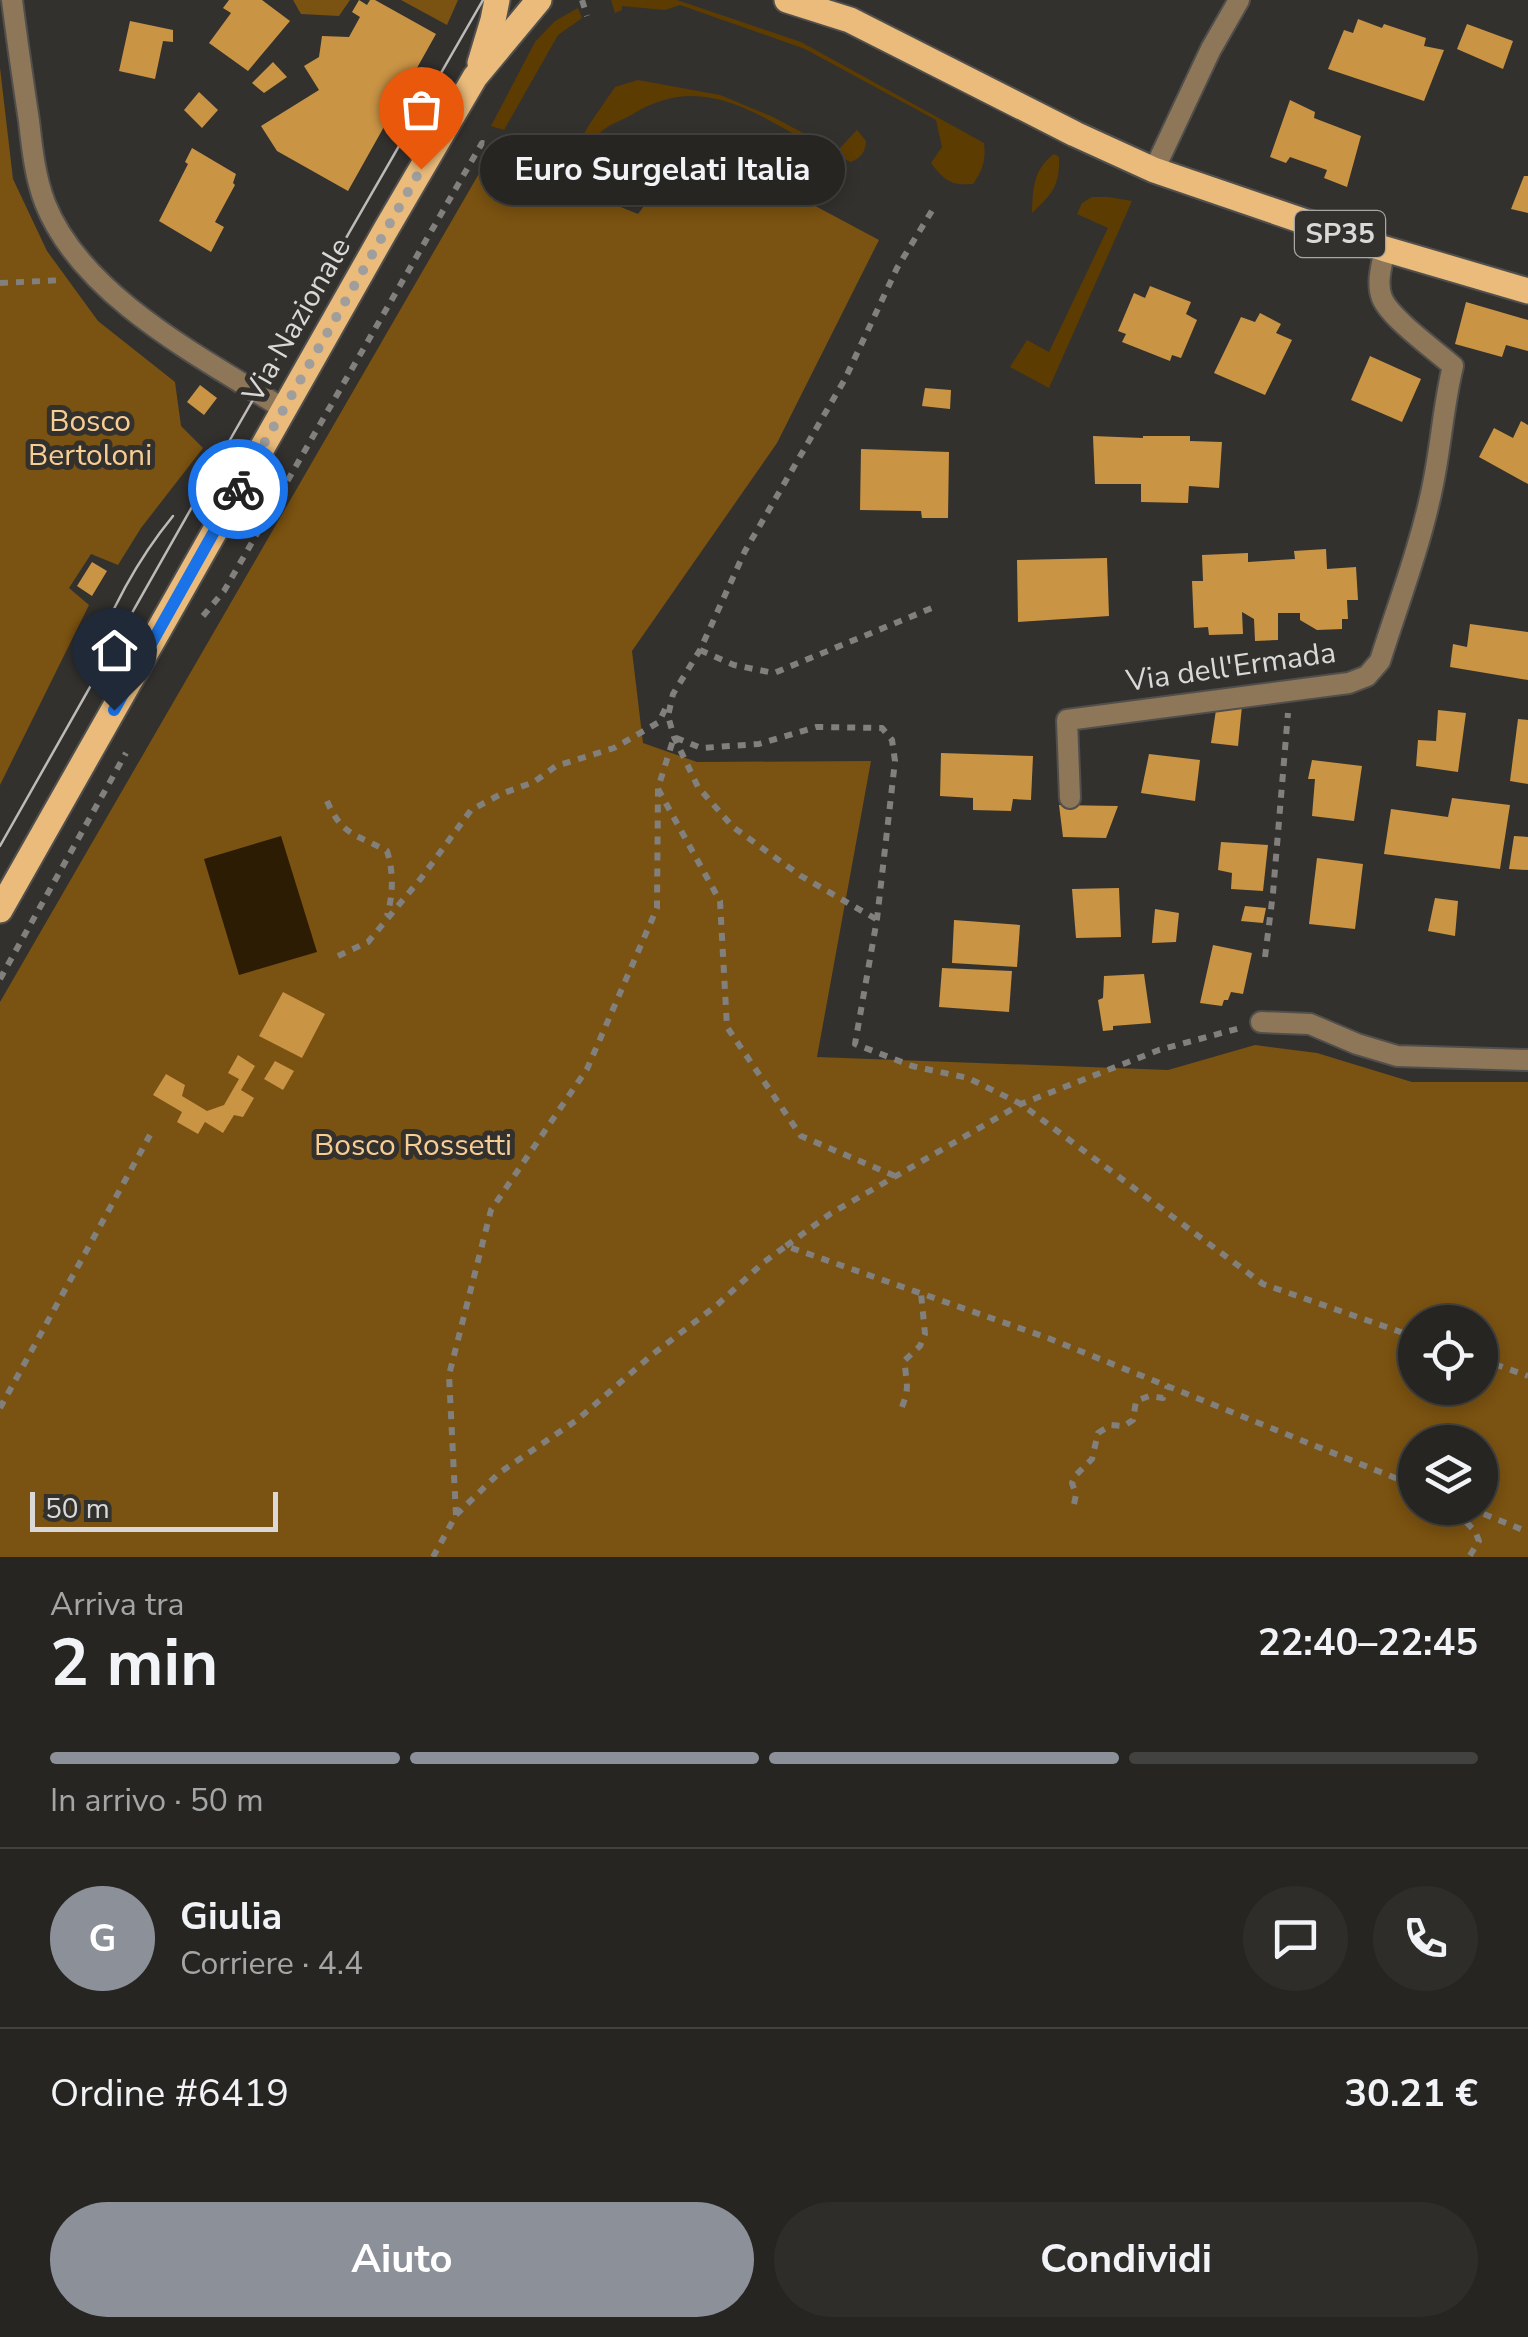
<!DOCTYPE html>
<html lang="it">
<head>
<meta charset="utf-8">
<style>
	body { margin:0; font-family:"Nunito Sans",sans-serif; background:#2e2d2a; color:#f1f3f6; height:100vh; display:flex; flex-direction:column; font-size:38px; white-space:nowrap }
	* { box-sizing:border-box; margin:0 }
	p { font-size:32px; color:#a4a5a5 }
	.icon { flex:none; width:55px; height:55px; fill:none; stroke:currentColor; stroke-width:2; stroke-linecap:round; stroke-linejoin:round }
	.map { position:relative; height:1557px; overflow:hidden }
	.panel { display:flex; flex-direction:column; background:#262522; flex:1 }
	.panel>* { flex:none }
	.controls { position:absolute; left:1398px; top:1305px; display:grid; gap:20px }
	.controls a { display:grid; place-items:center; width:100px; height:100px; border-radius:50%; background:#262522; box-shadow:0 5px 15px #0003,0 0 0 2px #424240; font-size:50px }
	.scale { position:absolute; left:30px; bottom:25px; width:248px; box-sizing:border-box; padding-left:10px; border:5px solid #dad9d7; border-top:0; font-size:28px; line-height:35px; white-space:nowrap; color:#dad9d7; -webkit-text-stroke:8px #33312e; paint-order:stroke }
	.pin { position:absolute; display:grid; place-items:center; width:85px; height:85px; color:#fff; margin:-102px -42px; border-radius:50% 50% 50% 0; rotate:-45deg; box-shadow:0 0 10px #0007 }
	.pin .icon { rotate:45deg }
	.courier { position:absolute; display:grid; place-items:center; width:100px; height:100px; margin:-50px; border:8px solid #1a73e8; border-radius:50%; background:#fff; color:#222; box-shadow:0 2px 12px #0007 }
	.bubble { position:absolute; height:70px; border-radius:35px; background:#262522; box-shadow:0 5px 15px #0003,0 0 0 2px #424240; font-size:32px; font-weight:700; line-height:70px; text-align:center }
	.summary em { font-style:normal; font-weight:700 }
	.summary div { display:flex; flex-direction:column-reverse }
	.summary { display:flex; align-items:center; justify-content:space-between; height:170px; padding:0 50px }
	h1 { font-size:65px; font-weight:700; line-height:75px }
	.bar { display:grid; grid-template-columns:repeat(4,1fr); gap:15px 10px; align-content:center; height:120px; padding:0 50px }
	.bar i { height:12px; border-radius:8px; background:#424240 }
	.bar .on { background:#8c9099 }
	.bar p { grid-column:span 4 }
	.line { display:flex; align-items:center; gap:25px; padding:0 50px; border-top:2px solid #424240 }
	.line div { flex:1 }
	.round { display:grid; place-items:center; flex:none; width:105px; height:105px; border-radius:52px; background:#2e2d2a }
	.primary-button { display:flex; gap:20px; margin-top:auto; padding:20px 50px }
	.primary-button a { flex:1; height:115px; border-radius:60px; background:#8c9099; color:#fff; font-size:40px; font-weight:700; line-height:115px; text-align:center }
	.primary-button a+a { background:#2e2d2a; color:#f1f3f6 }
	.map>svg:first-child { display:block }
</style>
</head>
<body>
<div class="map">
<svg width="1528" height="1557" viewBox="0 0 1528 1557">
	<rect width="100%" height="100%" fill="#33312e"/>
	<g fill="#5d3c02">
		<path d="M611 0H677L801 42 984 143C986 160 983 170 973 184 951 186 944 180 931 163L942 147 936 120 805 49 680 5 665 10 622 6V10L615 13Z"/>
		<polygon points="578,8 582,18 558,35 504,130 491,126 535,42 555,21"/>
		<path d="M638 80 720 95 773 117 837 151 857 130 866 141C865 152 862 157 851 162 776 134 715 63 633 114 623 120 607 125 600 133 589 146 579 171 571 187L557 182 589 125 615 87Z"/>
		<path d="M1054 154 1059 157C1060 186 1052 194 1032 213 1033 188 1033 170 1054 154Z"/>
		<polygon points="1092,197 1108,197 1132,201 1049,388 1010,367 1027,340 1049,352 1108,228 1077,214 1082,203"/>
	</g>
	<g fill="#7a5211" fill-rule="evenodd">
		<polygon points="293,0 350,0 339,16 301,14"/>
		<polygon points="401,0 458,0 447,25"/>
		<polygon points="0,68 13,179 47,251 98,321 175,382 181,426 203,448 141,528 118,565 91,554 69,588 89,605 0,785"/>
		<path d="M701 150 718 154 879 240 777 443 632 651 643 743 697 762 871 761 817 1057 1168 1070 1255 1045 1317 1053 1412 1082H1528V1557H0V1002L488 158 571 187 638 214 677 163ZM1415 1322H1480V1388H1415ZM1415 1442H1480V1508H1415Z"/>
	</g>
	<polygon fill="#2d1c04" points="281,836 317,952 239,975 204,859"/>
	<g fill="#ca9445">
		<polygon points="229,0 262,0 290,21 248,71 209,43 231,13 223,8"/>
		<polygon points="359,0 367,5 370,0 375,0 436,34 348,191 277,151 261,126 319,90 304,66 319,57 322,36 349,37 360,17 352,12"/>
		<polygon points="1358,19 1382,28 1384,24 1426,38 1424,46 1444,50 1424,101 1328,69 1344,30 1353,33"/>
		<polygon points="130,21 173,30 173,42 163,41 155,79 119,71"/>
		<polygon points="1467,24 1513,41 1503,69 1457,49"/>
		<polygon points="273,62 287,77 264,93 252,83"/>
		<polygon points="199,92 218,110 202,128 184,110"/>
		<polygon points="1290,100 1315,112 1314,118 1361,136 1347,187 1324,178 1327,170 1290,157 1286,163 1270,157"/>
		<polygon points="192,148 236,174 233,183 235,185 215,222 224,227 211,252 159,221 188,164 185,162"/>
		<polygon points="1524,176 1528,176 1528,213 1511,209"/>
		<polygon points="1150,286 1191,302 1186,314 1197,320 1181,358 1172,355 1170,361 1122,342 1126,334 1118,331 1134,293 1145,298"/>
		<polygon points="1466,302 1528,320 1528,351 1506,345 1502,357 1455,344"/>
		<polygon points="1260,313 1281,324 1276,333 1292,340 1265,395 1214,373 1241,317 1255,322"/>
		<polygon points="1370,356 1421,379 1402,422 1351,400"/>
		<polygon points="200,385 217,398 204,415 187,402"/>
		<polygon points="925,388 951,390 950,409 922,406"/>
		<polygon points="1521,421 1528,425 1528,484 1479,457 1494,428 1513,438"/>
		<polygon points="1093,436 1143,438 1143,436 1190,436 1190,441 1222,442 1219,488 1189,486 1188,503 1141,502 1141,484 1095,484"/>
		<polygon points="861,449 949,452 948,518 922,518 921,511 860,510"/>
		<polygon points="1326,549 1327,569 1356,567 1358,600 1347,600 1348,619 1342,619 1342,629 1317,630 1300,620 1300,613 1278,613 1278,640 1255,641 1254,619 1242,612 1243,634 1209,635 1208,627 1194,628 1192,581 1203,581 1202,555 1248,553 1248,562 1295,559 1294,551"/>
		<polygon points="1107,558 1109,616 1018,622 1017,560"/>
		<polygon points="92,562 107,571 92,596 77,586"/>
		<polygon points="1470,624 1528,632 1528,680 1450,667 1453,644 1467,647"/>
		<polygon points="1242,706 1238,746 1211,743 1216,710"/>
		<polygon points="1438,710 1466,713 1458,772 1416,766 1418,740 1436,741"/>
		<polygon points="1518,719 1528,720 1528,784 1510,781"/>
		<polygon points="941,753 1033,756 1031,800 1013,799 1011,811 973,810 973,798 940,796"/>
		<polygon points="1149,754 1200,760 1195,801 1141,793"/>
		<polygon points="1312,760 1362,766 1354,821 1312,816 1315,779 1308,779"/>
		<polygon points="1452,798 1510,805 1500,869 1384,854 1391,809 1448,817"/>
		<polygon points="1059,805 1118,806 1106,838 1063,837"/>
		<polygon points="1514,836 1528,837 1528,870 1509,869"/>
		<polygon points="1221,842 1268,845 1263,891 1231,889 1232,873 1218,870"/>
		<polygon points="1317,858 1363,864 1355,929 1309,924"/>
		<polygon points="1119,888 1121,937 1076,938 1072,889"/>
		<polygon points="1435,898 1458,901 1455,936 1428,931"/>
		<polygon points="1245,906 1266,908 1263,923 1241,921"/>
		<polygon points="1155,909 1179,913 1176,942 1152,943"/>
		<polygon points="954,920 1020,925 1017,967 952,963"/>
		<polygon points="1213,945 1252,953 1243,994 1231,992 1228,1000 1224,1000 1222,1006 1200,1003"/>
		<polygon points="942,968 1012,971 1009,1012 939,1007"/>
		<polygon points="1144,974 1151,1023 1113,1026 1113,1030 1103,1031 1098,1000 1103,998 1104,976"/>
		<polygon points="283,992 325,1014 302,1058 259,1036"/>
		<polygon points="238,1055 255,1066 241,1090 254,1098 243,1117 234,1115 223,1133 205,1122 198,1134 177,1122 182,1112 153,1095 166,1074 185,1085 182,1096 207,1111 224,1105 239,1079 228,1073"/>
		<polygon points="275,1061 294,1071 283,1090 264,1079"/>
	</g>
	<g fill="none" stroke-linecap="round" stroke-linejoin="round">
		<defs>
			<g id="street">
				<path d="M12 0C17 40 23 81 29 121 32 148 35 177 45 203 82 297 203 358 284 409"/>
				<polyline points="1154,170 1211,49 1239,0"/>
				<path d="M1070 798 1067 720 1349 683 1367 676 1380 661C1398 604 1420 547 1432 489 1441 448 1443 406 1453 366 1435 350 1390 318 1382 298 1376 283 1382 264 1385 249"/>
				<polyline points="1261,1022 1310,1024 1357,1044 1397,1056 1528,1060"/>
			</g>
			<g id="primary">
				<polyline points="787,0 850,20 1075,134 1154,170 1385,249 1528,291"/>
				<polyline points="480,63 493,20 497,0"/>
				<polyline points="0,910 385,231 475,77 539,0"/>
			</g>
		</defs>
		<use href="#street" stroke="#514f4c" stroke-width="24"/>
		<use href="#primary" stroke="#514f4c" stroke-width="29"/>
		<g stroke="#81807d" stroke-width="6" stroke-dasharray="8 8" stroke-linecap="butt">
			<polyline points="582,0 587,16"/>
			<polyline points="0,283 64,280"/>
			<polyline points="203,616 224,591 482,143 528,150"/>
			<polyline points="700,650 734,665 774,673 932,608"/>
			<polyline points="658,789 720,901 727,1027 801,1136 895,1176"/>
			<path d="M327 801C342 836 356 834 387 851 394 873 393 895 387 916"/>
			<polyline points="876,919 801,876 733,827 698,787 674,737 668,716 673,694 700,650 745,551 845,379 897,268 933,209"/>
			<polyline points="338,956 368,942 422,877 471,810 501,794 534,782 556,766 614,748 659,722 667,705"/>
			<polyline points="1265,957 1273,893 1288,713"/>
			<polyline points="0,979 126,753"/>
			<polyline points="786,1246 830,1214 1021,1104 1159,1050 1240,1028"/>
			<polyline points="1480,1359 1528,1376"/>
			<path d="M902 1407C911 1384 905 1383 905 1360L920 1346 925 1334 921 1293"/>
			<polyline points="0,1408 150,1135"/>
			<polyline points="1074,1504 1076,1495 1072,1483 1075,1476 1092,1459 1098,1433 1111,1425 1124,1426 1133,1420 1136,1401 1149,1396 1163,1398 1168,1386"/>
			<polyline points="1465,1508 1463,1519 1475,1531 1479,1541 1469,1557"/>
			<polyline points="1469,1508 1528,1532"/>
			<polyline points="456,1515 449,1375 491,1210 587,1069 657,908 658,788 674,737 701,748 759,744 816,727 882,728 892,740 895,761 877,919 855,1044 912,1066 968,1078 1021,1104 1263,1284 1415,1337"/>
			<polyline points="433,1557 456,1515 499,1473 577,1420 653,1354 717,1305 764,1262 786,1246 1048,1338 1415,1486"/>
		</g>
		<use href="#street" stroke="#8e7658" stroke-width="20"/>
		<use href="#primary" stroke="#eabb7b" stroke-width="25"/>
		<g stroke="#bdbbb9" stroke-width="2.5">
			<path d="M89 669C108 615 137 560 173 516"/>
			<polyline points="0,846 235,431 483,0"/>
		</g>
	</g>
	<g fill="none" stroke-linecap="round" stroke-linejoin="round">
		<polyline stroke="#a09e9c" stroke-width="10" stroke-dasharray="0 18" points="238,489 421,169"/>
		<polyline stroke="#1a73e8" stroke-width="12" points="114,710 238,489"/>
	</g>
	<g text-anchor="middle" dominant-baseline="central" stroke-width="10" stroke-linejoin="round" paint-order="stroke">
		<rect fill="#33312e" stroke="#a8a7a4" stroke-width="2.5" x="1295" y="211" width="90" height="46" rx="8"/>
		<g font-size="28" font-weight="bold" fill="#dad9d7">
			<text x="1340" y="234">SP35</text>
		</g>
		<g font-size="30" fill="#dad9d7" stroke="#33312e">
			<text transform="translate(297 320) rotate(-60)">Via Nazionale</text>
			<text transform="translate(1231 667) rotate(-8)">Via dell'Ermada</text>
		</g>
		<g font-size="30" fill="#f8cd94" stroke="#33312e">
			<text x="90" y="421">Bosco<tspan x="90" dy="34">Bertoloni</tspan></text>
			<text x="413" y="1145">Bosco Rossetti</text>
		</g>
	</g>
</svg>
<div class="controls">
<a><svg class="icon" aria-label="locate" viewBox="0 0 24 24"><circle cx="12" cy="12" r="6"/><path d="M12 2v4M12 18v4M2 12h4M18 12h4"/></svg></a>
<a><svg class="icon" aria-label="layers" viewBox="0 0 24 24"><path d="M12 4l9 5-9 5-9-5zM3 14l9 5 9-5"/></svg></a>
</div>
<div class="scale">50 m</div>
<div class="pin" style="left:421px;top:169px;background:#ea580c"><svg class="icon" aria-label="bag" viewBox="0 0 24 24"><path d="M5 8h14l-1 12H6zM9 8a3 3 0 0 1 6 0"/></svg></div>
<div class="pin" style="left:114px;top:710px;background:#1f2937"><svg class="icon" aria-label="home" viewBox="0 0 24 24"><path d="M3 11l9-7 9 7M6 9v11h12V9"/></svg></div>
<div class="courier" style="left:238px;top:489px"><svg class="icon" aria-label="bike" viewBox="0 0 24 24"><circle cx="6" cy="16" r="4"/><circle cx="18" cy="16" r="4"/><path d="M6 16l4-8h5l3 8M10 8l3 8H6M13 5h3"/></svg></div>
<div class="bubble" style="left:480px;top:135px;width:365px">Euro Surgelati Italia</div>
</div>
<section class="panel">
<div class="summary"><div><h1>2 min</h1><p>Arriva tra</p></div><em>22:40–22:45</em></div>
<div class="bar"><i class="on"></i><i class="on"></i><i class="on"></i><i></i><p>In arrivo · 50 m</p></div>
<div class="line" style="height:180px"><b class="round" style="background:#8c9099;color:#fff">G</b><div><b>Giulia</b><p>Corriere · 4.4</p></div><a class="round"><svg class="icon" aria-label="chat" viewBox="0 0 24 24"><path d="M4 5h16v11H9l-5 4z"/></svg></a><a class="round"><svg class="icon" aria-label="phone" viewBox="0 0 24 24"><path d="M5 4h4l2 5-3 2q2 4 5 5l2-3 5 2v4C11 20 4 13 5 4z"/></svg></a></div>
<div class="line" style="height:130px"><div>Ordine #6419</div><b>30.21 €</b></div>
<div class="primary-button"><a>Aiuto</a><a>Condividi</a></div>
</section>
</body>
</html>
